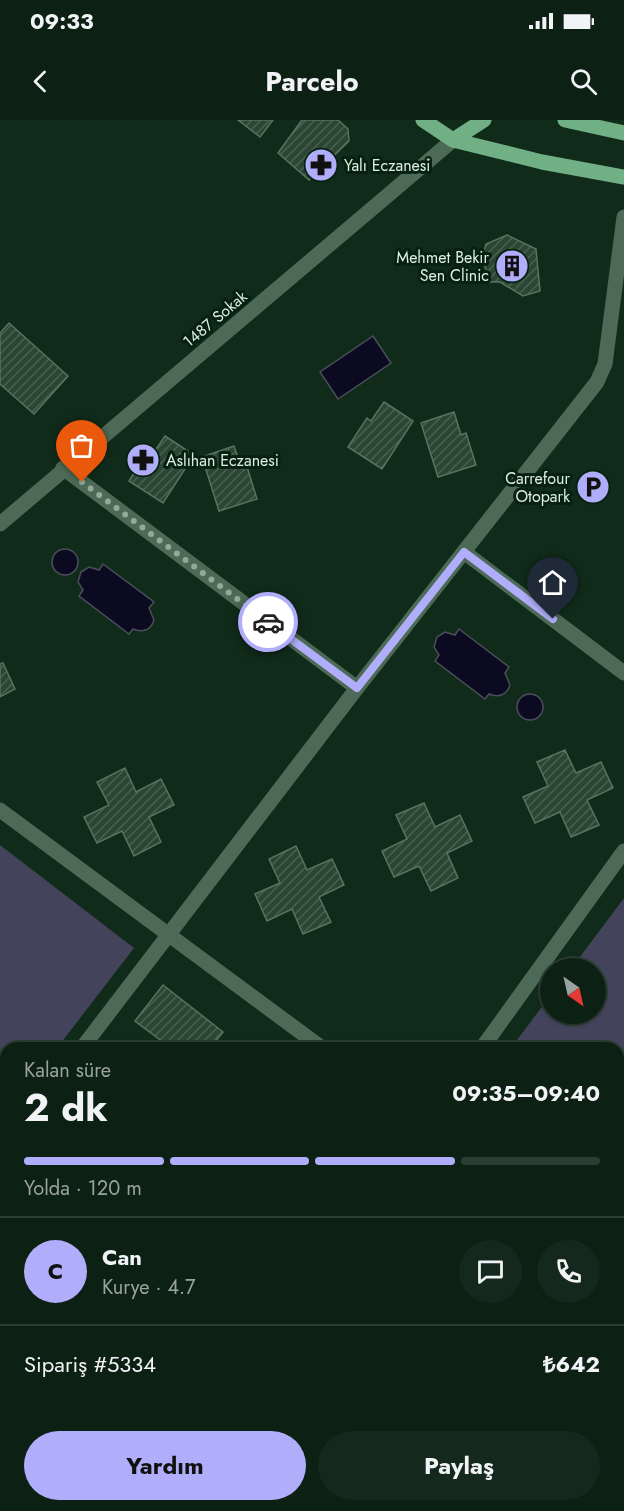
<!DOCTYPE html>
<html lang="tr">
<head>
<meta charset="utf-8">
<style>
	body { margin:0; font-family:Jost,sans-serif; background:#15281d; color:#f1f3f6; height:100vh; display:flex; flex-direction:column; font-size:22px; white-space:nowrap }
	* { box-sizing:border-box; margin:0 }
	p { font-size:20px; color:#9aa3a0 }
	.icon { flex:none; width:33px; height:33px; fill:none; stroke:currentColor; stroke-width:2; stroke-linecap:round; stroke-linejoin:round }
	.map { position:relative; flex:1; overflow:hidden }
	.side { position:absolute; left:0px; top:922px; width:624px; height:470px; display:flex; flex-direction:column; background:#0c2014; border-radius:18px 18px 0 0; box-shadow:0 2px 4px #0004,0 0 0 2px #2c3e34 }
	.side>* { flex:none }
	.needle { width:39px; rotate:146deg }
	.fabs { position:absolute; left:540px; top:838px; display:grid; gap:12px }
	.fabs a { display:grid; place-items:center; width:66px; height:66px; border-radius:50%; background:#0c2014; box-shadow:0 2px 4px #0004,0 0 0 2px #2c3e34; font-size:30px }
	.pin { position:absolute; display:grid; place-items:center; width:51px; height:51px; color:#fff; margin:-62px -26px; border-radius:50% 50% 50% 0; rotate:-45deg; box-shadow:0 0 6px #0007 }
	.pin .icon { rotate:45deg }
	.courier { position:absolute; display:grid; place-items:center; width:60px; height:60px; margin:-30px; border:4px solid #b0aefa; border-radius:50%; background:#fff; color:#222; box-shadow:0 2px 8px #0007 }
	.summary em { font-style:normal; font-weight:700 }
	.summary div { display:flex; flex-direction:column-reverse }
	.summary { display:flex; align-items:center; justify-content:space-between; height:102px; padding:0 24px }
	h1 { font-size:39px; font-weight:700; line-height:45px }
	.bar { display:grid; grid-template-columns:repeat(4,1fr); gap:9px 6px; align-content:center; height:72px; padding:0 24px }
	.bar i { height:8px; border-radius:4px; background:#2c3e34 }
	.bar .active { background:#b0aefa }
	.bar p { grid-column:span 4 }
	.line { display:flex; align-items:center; gap:15px; padding:0 24px; border-top:2px solid #2c3e34 }
	.line div { flex:1 }
	.round { display:grid; place-items:center; flex:none; width:63px; height:63px; border-radius:32px; background:#15281d }
	.button { display:flex; gap:12px; margin-top:auto; padding:12px 24px }
	.button a { flex:1; height:69px; border-radius:36px; background:#b0aefa; color:#111; font-size:24px; font-weight:700; line-height:69px; text-align:center }
	.button a+a { background:#15281d; color:#f1f3f6 }
	.status { display:flex; justify-content:space-between; align-items:center; height:42px; padding:0 30px; background:#0c2014; direction:ltr }
	.status svg { height:16px; fill:currentColor }
	header { display:flex; justify-content:space-between; align-items:center; height:78px; padding:0 24px; background:#0c2014; font-size:27px; font-weight:700 }
	.map>svg:first-child { display:block }
</style>
</head>
<body>
<div class="status"><b>09:33</b><svg viewBox="0 0 49 12"><path d="M0 12V9h3v3zM5 12V6h3v6zM10 12V3h3v9zM15 12V0h3v12zM26 1h20v11H26zM47 4h2v5h-2z"/></svg></div>
<header><svg class="icon" aria-label="back" viewBox="0 0 24 24"><path d="M15 5l-7 7 7 7"/></svg>Parcelo<svg class="icon" aria-label="search" viewBox="0 0 24 24"><circle cx="10" cy="10" r="6"/><path d="M15 15l6 6"/></svg></header>
<div class="map">
<svg width="624" height="1391" viewBox="0 0 624 1391">
	<defs>
		<pattern id="building-hatch" width="6" height="6" patternUnits="userSpaceOnUse" patternTransform="scale(1.5)"><rect width="6" height="6" fill="#2b4633"/><path d="M-1 1l2-2M0 6l6-6M5 7l2-2" fill="none" stroke="#496150"/></pattern>
	</defs>
	<rect width="100%" height="100%" fill="#102b1a"/>
	<g fill="#43435b">
		<polygon points="0,725 134,828 57,928 6,928 6,995 0,1003"/>
		<polygon points="624,778 624,1129 618,1124 618,928 511,928 550,876 550,894 596,894 596,849 571,849"/>
	</g>
	<g fill="#0c0a21" stroke="#4b4e5b" stroke-width="1.5">
		<polygon points="373,216 391,243 338,279 320,252"/>
		<circle cx="65" cy="442" r="13"/>
		<path d="M103 444 154 482 149 488 154 500C151 510 143 513 133 509L129 514 79 476 83 470 78 462 81 452 89 447 99 450Z"/>
		<path d="M459 509 509 547 505 553 510 565C507 575 498 578 489 574L485 579 435 541 439 535 434 527 437 517 445 512 455 515Z"/>
		<circle cx="530" cy="587" r="13"/>
	</g>
	<g fill="url(#building-hatch)" stroke="#57745f" stroke-width="1.5">
		<polygon points="238,0 273,0 260,17"/>
		<polygon points="302,0 338,0 348,9 349,21 309,60 278,33"/>
		<polygon points="507,115 536,129 540,171 523,176 500,162 490,162 482,138 486,124"/>
		<polygon points="9,203 68,256 34,294 0,264 0,213"/>
		<polygon points="384,282 413,301 382,349 348,327 367,298 371,301"/>
		<polygon points="454,292 461,315 466,313 476,345 438,357 421,303"/>
		<polygon points="165,316 194,335 163,383 129,361 147,333 152,335"/>
		<polygon points="234,326 242,349 247,347 257,379 219,391 202,337"/>
		<polygon points="3,543 15,569 0,577 0,544"/>
		<polygon points="565,630 576,653 601,642 613,668 587,680 599,705 571,717 560,692 535,703 523,677 548,666 537,642"/>
		<polygon points="125,648 136,672 161,659 174,685 149,697 161,722 134,736 122,711 97,723 84,697 109,685 97,662"/>
		<polygon points="424,683 435,707 460,695 472,721 447,733 458,758 431,771 419,746 394,757 382,731 407,719 396,695"/>
		<polygon points="296,726 307,750 332,739 344,765 319,777 331,802 303,814 292,789 267,801 255,774 280,763 269,739"/>
		<polygon points="163,865 223,912 210,928 171,928 135,901"/>
		<polygon points="0,1109 6,1113 6,1172 0,1168"/>
		<polygon points="624,1220 624,1306 618,1301 618,1229"/>
		<polygon points="0,1234 6,1239 6,1272 0,1280"/>
		<polygon points="618,1339 624,1344 624,1353 618,1361"/>
		<polygon points="61,1386 99,1386 96,1391 68,1391"/>
		<polygon points="496,1386 538,1386 544,1391 492,1391"/>
	</g>
	<g fill="none" stroke-linecap="round" stroke-linejoin="round">
		<g stroke="#4c6a55" stroke-width="15">
			<polyline points="63,348 357,568"/>
			<polyline points="0,404 453,20"/>
			<polyline points="464,432 624,553"/>
			<polyline points="0,690 322,928"/>
			<polyline points="82,928 357,568 597,262 605,244 624,97"/>
			<polyline points="482,928 624,731"/>
			<polyline points="0,1037 6,1029"/>
			<polyline points="618,1148 624,1152"/>
			<polyline points="8,1386 15,1391"/>
			<polyline points="137,1391 141,1386"/>
		</g>
		<g stroke="#71af84" stroke-width="15">
			<polyline points="423,0 453,20 542,42 624,57"/>
			<polyline points="565,0 624,13"/>
			<polyline points="453,20 484,0"/>
		</g>
	</g>
	<g fill="none" stroke-linecap="round" stroke-linejoin="round">
		<polyline stroke="#95a99b" stroke-width="6" stroke-dasharray="0 10.8" points="82,362 268,502"/>
		<polyline stroke="#b0aefa" stroke-width="8" points="268,502 357,568 464,432 553,499"/>
	</g>
	<defs>
		<symbol id="pharmacy-disc" viewBox="-11 -11 22 22"><circle r="9.5" fill="#b0aefa" stroke="#062110"/><path d="M-2-6h4v4h4v4h-4v4h-4v-4h-4v-4h4Z" fill="#111"/></symbol>
		<symbol id="building-disc" viewBox="-11 -11 22 22"><circle r="9.5" fill="#b0aefa" stroke="#062110"/><path d="M-4-6H4V6H1V3H-1V6H-4ZM-2.5-4.3h1.7v1.8h-1.7ZM.8-4.3h1.7v1.8H.8ZM-2.5-1h1.7V.8h-1.7ZM.8-1h1.7V.8H.8Z" fill="#111"/></symbol>
		<symbol id="parking-disc" viewBox="-11 -11 22 22"><circle r="9.5" fill="#b0aefa" stroke="#062110"/><path d="M-3.5-5.5H1a3.5 3.5 0 0 1 0 7H-1V5.5H-3.5ZM-1-3.4V-.6H.8a1.4 1.4 0 0 0 0-2.8Z" fill="#111"/></symbol>
	</defs>
	<g fill-rule="evenodd">
		<use href="#pharmacy-disc" x="302" y="26" width="38" height="38"/>
		<use href="#building-disc" x="493" y="127" width="38" height="38"/>
		<use href="#pharmacy-disc" x="124" y="321" width="38" height="38"/>
		<use href="#parking-disc" x="574" y="348" width="38" height="38"/>
	</g>
	<g text-anchor="middle" dominant-baseline="central" stroke-width="6" stroke-linejoin="round" paint-order="stroke">
		<g font-size="16" fill="#ddede1" stroke="#062110" text-anchor="start">
			<text x="344" y="45">Yalı Eczanesi</text>
			<text x="489" y="137" text-anchor="end">Mehmet Bekir<tspan x="489" dy="18">Sen Clinic</tspan></text>
			<text x="166" y="340">Aslıhan Eczanesi</text>
			<text x="570" y="358" text-anchor="end">Carrefour<tspan x="570" dy="18">Otopark</tspan></text>
		</g>
		<g font-size="16" fill="#ddede1" stroke="#062110">
			<text transform="translate(215 199) rotate(-40)">1487 Sokak</text>
		</g>
	</g>
</svg>
<div class="fabs">
<a><svg class="needle" viewBox="-14 -14 28 28"><path d="M0-13l5 13h-10z" fill="#e53935"/><path d="M0 13l5-13h-10z" fill="#9aa3a0"/></svg></a>
</div>
<div class="pin" style="left:82px;top:362px;background:#ea580c"><svg class="icon" aria-label="bag" viewBox="0 0 24 24"><path d="M5 8h14l-1 12H6zM9 8a3 3 0 0 1 6 0"/></svg></div>
<div class="pin" style="left:553px;top:499px;background:#1f2937"><svg class="icon" aria-label="home" viewBox="0 0 24 24"><path d="M3 11l9-7 9 7M6 9v11h12V9"/></svg></div>
<div class="courier" style="left:268px;top:502px"><svg class="icon" aria-label="car" viewBox="0 0 24 24"><path d="M5 17H2v-5l4-1 3-4h7l3 4 3 1v5h-3M9 17h6M6 11h13"/><circle cx="7" cy="17" r="2"/><circle cx="17" cy="17" r="2"/></svg></div>
<section class="side">
<div class="summary"><div><h1>2 dk</h1><p>Kalan süre</p></div><em>09:35–09:40</em></div>
<div class="bar"><i class="active"></i><i class="active"></i><i class="active"></i><i></i><p>Yolda · 120 m</p></div>
<div class="line" style="height:108px"><b class="round" style="background:#b0aefa;color:#111">C</b><div><b>Can</b><p>Kurye · 4.7</p></div><a class="round"><svg class="icon" aria-label="chat" viewBox="0 0 24 24"><path d="M4 5h16v11H9l-5 4z"/></svg></a><a class="round"><svg class="icon" aria-label="phone" viewBox="0 0 24 24"><path d="M5 4h4l2 5-3 2q2 4 5 5l2-3 5 2v4C11 20 4 13 5 4z"/></svg></a></div>
<div class="line" style="height:78px"><div>Sipariş #5334</div><b>₺642</b></div>
<div class="button"><a>Yardım</a><a>Paylaş</a></div>
</section>
</div>
</body>
</html>
